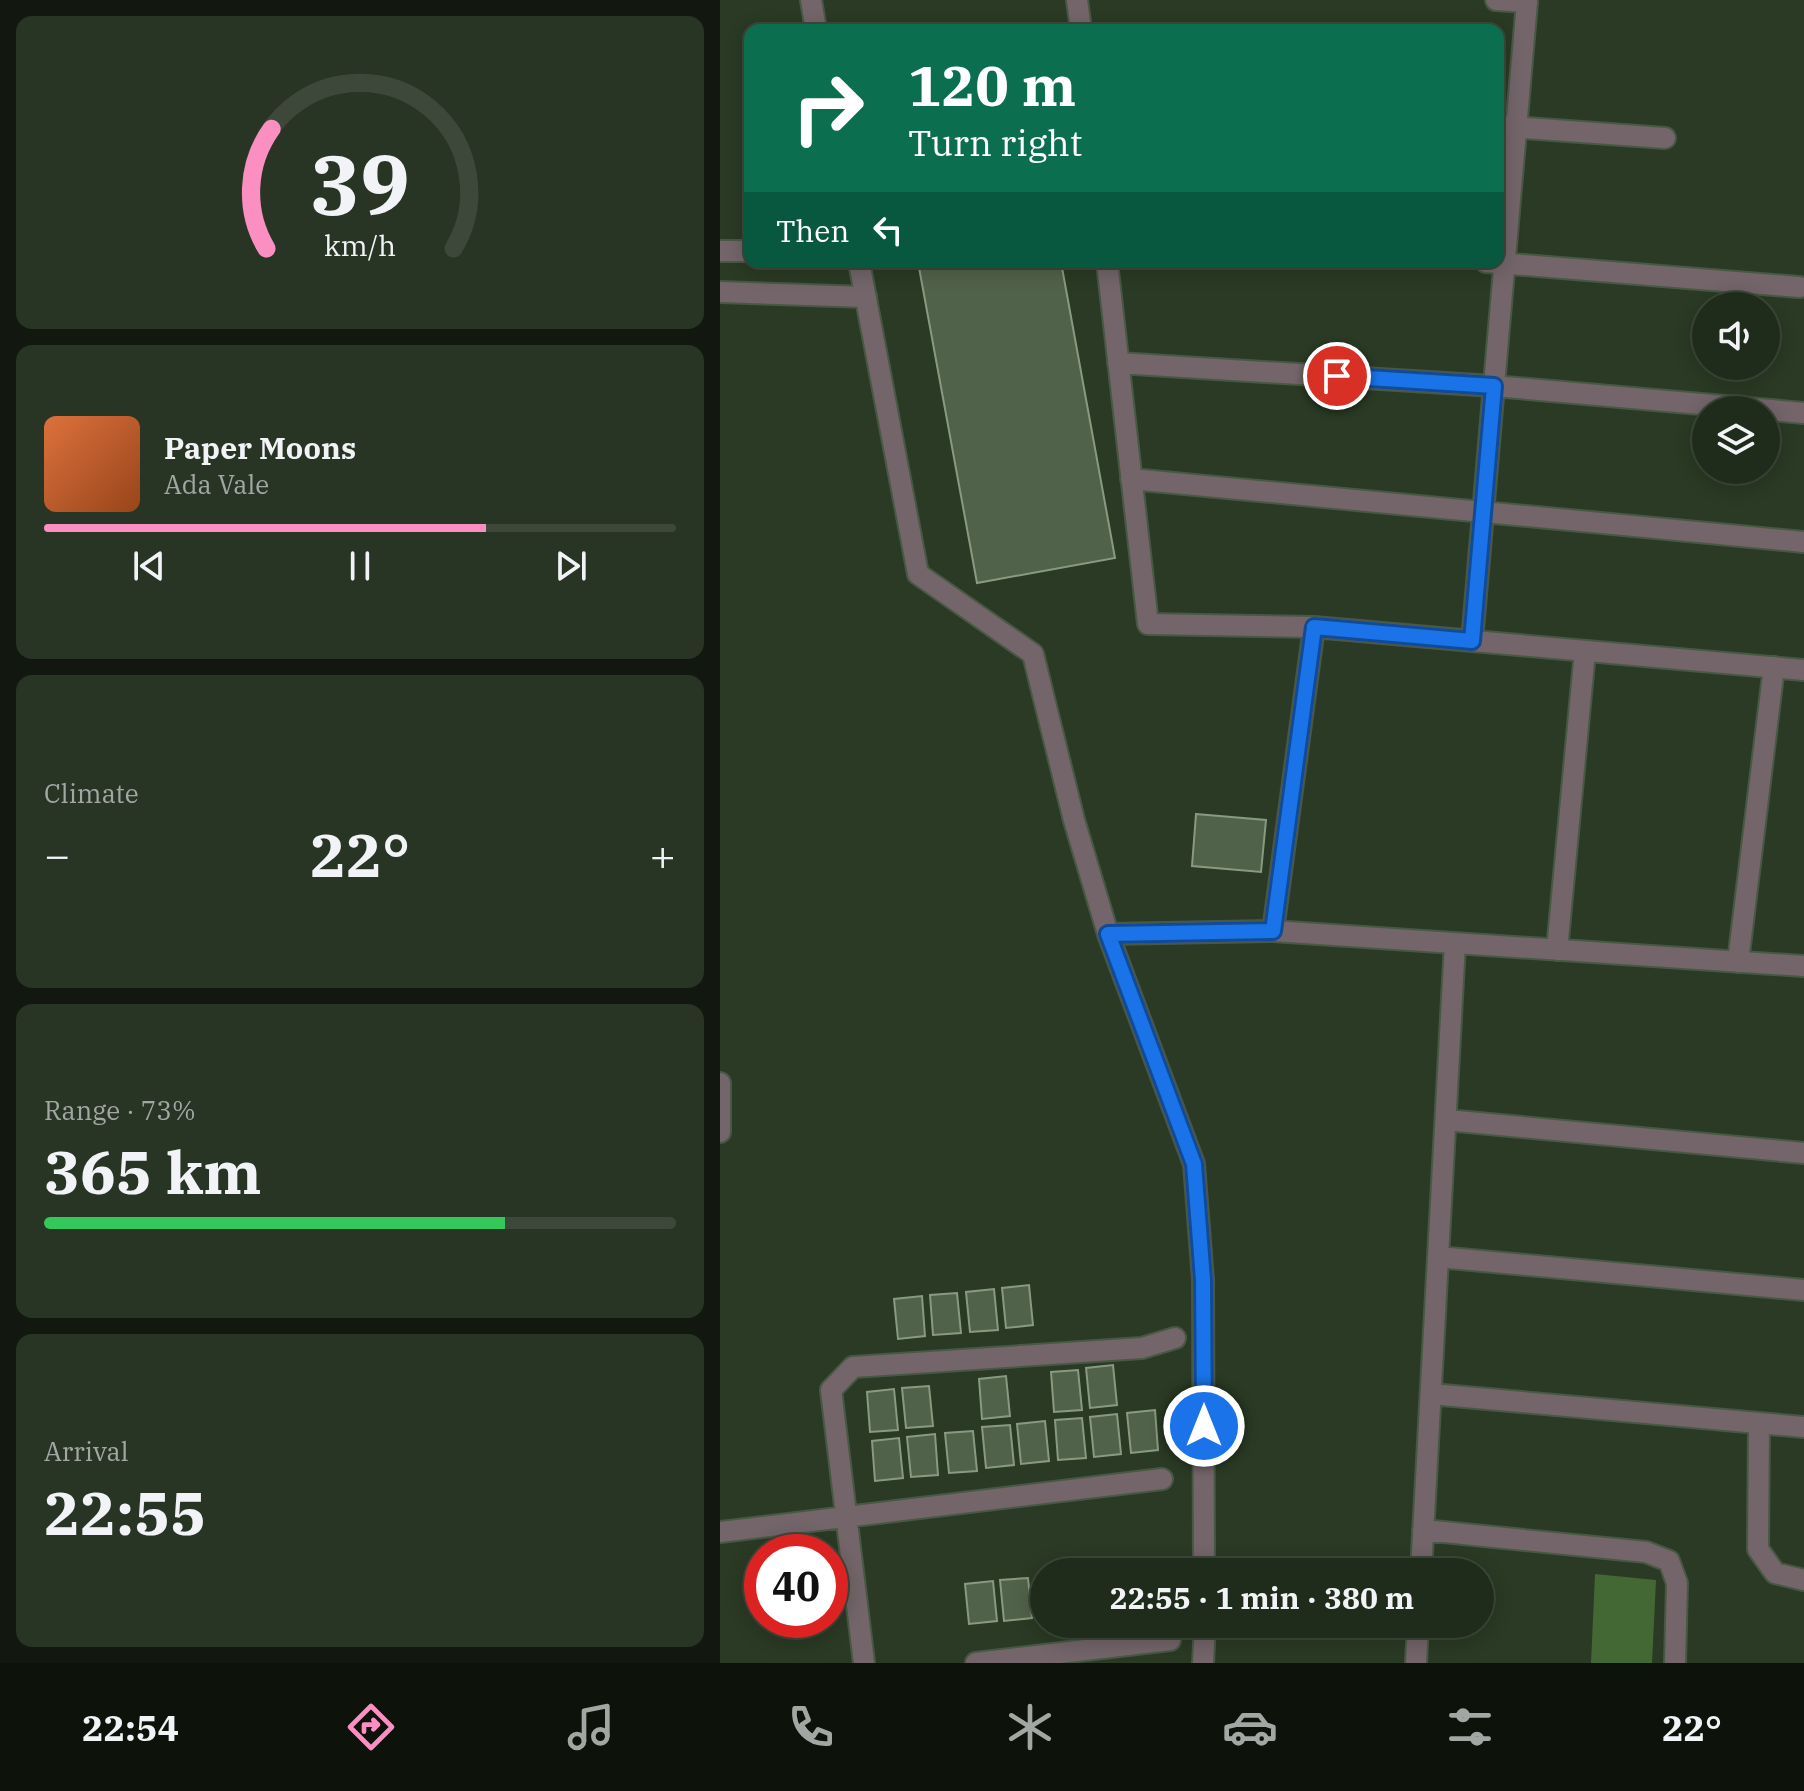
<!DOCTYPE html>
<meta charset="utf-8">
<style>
:root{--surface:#202c1b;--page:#283424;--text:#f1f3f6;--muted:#a2a7a3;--line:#3d483a;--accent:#fc8fc2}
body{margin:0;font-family:"IBM Plex Serif",serif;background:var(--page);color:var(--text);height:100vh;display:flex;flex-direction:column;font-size:30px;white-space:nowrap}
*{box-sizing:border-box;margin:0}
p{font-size:26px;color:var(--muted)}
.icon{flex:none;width:44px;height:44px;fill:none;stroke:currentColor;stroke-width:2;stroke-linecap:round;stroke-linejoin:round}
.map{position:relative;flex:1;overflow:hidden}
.panel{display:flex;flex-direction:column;gap:16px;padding:16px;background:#12180f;width:720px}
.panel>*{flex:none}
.top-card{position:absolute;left:24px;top:24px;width:760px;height:244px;border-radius:16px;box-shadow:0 4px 20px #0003,0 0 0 2px var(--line);background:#0b6e4f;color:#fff;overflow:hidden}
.controls{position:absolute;left:972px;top:292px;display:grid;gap:16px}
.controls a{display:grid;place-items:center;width:88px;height:88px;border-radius:50%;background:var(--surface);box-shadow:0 4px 20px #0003,0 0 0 2px var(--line);font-size:40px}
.speed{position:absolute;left:24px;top:1534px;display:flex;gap:16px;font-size:40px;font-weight:700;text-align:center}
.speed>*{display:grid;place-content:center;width:104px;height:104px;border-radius:50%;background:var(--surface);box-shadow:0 4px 20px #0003,0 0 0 2px var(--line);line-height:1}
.speed .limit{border:12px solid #d22;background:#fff;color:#111}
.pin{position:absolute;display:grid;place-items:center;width:68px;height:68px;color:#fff;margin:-34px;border:4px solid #fff;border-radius:50%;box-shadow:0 2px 8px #0007}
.me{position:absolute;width:88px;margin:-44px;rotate:0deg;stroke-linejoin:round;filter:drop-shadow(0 0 6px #0008)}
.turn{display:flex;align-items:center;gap:28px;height:168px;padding:0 32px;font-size:36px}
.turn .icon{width:104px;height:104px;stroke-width:2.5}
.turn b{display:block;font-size:56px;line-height:68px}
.then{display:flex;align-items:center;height:76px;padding:0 32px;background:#0003;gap:16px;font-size:30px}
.big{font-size:60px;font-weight:700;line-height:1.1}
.panel .tile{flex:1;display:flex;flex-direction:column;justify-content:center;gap:12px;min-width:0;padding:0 28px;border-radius:16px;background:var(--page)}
.panel .dial{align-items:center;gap:0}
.dial svg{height:208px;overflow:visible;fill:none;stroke:var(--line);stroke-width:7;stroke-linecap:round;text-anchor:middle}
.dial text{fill:var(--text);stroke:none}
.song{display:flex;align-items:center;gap:24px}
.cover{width:96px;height:96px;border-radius:12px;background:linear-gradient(135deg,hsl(20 70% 55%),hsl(20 70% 35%))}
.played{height:8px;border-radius:4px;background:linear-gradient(90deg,var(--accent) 70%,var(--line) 70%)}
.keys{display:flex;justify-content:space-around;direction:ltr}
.heat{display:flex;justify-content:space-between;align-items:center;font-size:44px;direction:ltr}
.charge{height:12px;border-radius:6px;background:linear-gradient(90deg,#34c759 73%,var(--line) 0)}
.trip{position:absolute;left:310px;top:1558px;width:464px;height:80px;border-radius:40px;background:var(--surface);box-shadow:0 4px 20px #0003,0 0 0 2px var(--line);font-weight:700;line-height:80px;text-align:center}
.dock{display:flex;height:128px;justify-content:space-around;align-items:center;background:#0d120b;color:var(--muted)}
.dock .icon{width:56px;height:56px}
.dock .active{color:var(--accent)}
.dock b{font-size:36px;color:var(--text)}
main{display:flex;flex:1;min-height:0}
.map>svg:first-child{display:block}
.green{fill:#446834}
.building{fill:#51624a;stroke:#889b81;stroke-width:2}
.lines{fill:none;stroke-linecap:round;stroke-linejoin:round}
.minor-casing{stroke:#495844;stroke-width:24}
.minor{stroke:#73656a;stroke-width:20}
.route-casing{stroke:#114b97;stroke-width:20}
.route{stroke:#1a73e8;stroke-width:14}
</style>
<main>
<section class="panel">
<div class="tile dial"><svg viewBox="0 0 100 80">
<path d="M14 69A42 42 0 1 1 86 69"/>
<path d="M14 69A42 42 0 0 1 16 23" stroke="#fc8fc2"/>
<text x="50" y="56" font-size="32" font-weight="700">39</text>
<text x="50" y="72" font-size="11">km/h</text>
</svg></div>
<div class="tile">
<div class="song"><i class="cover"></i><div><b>Paper Moons</b><p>Ada Vale</p></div></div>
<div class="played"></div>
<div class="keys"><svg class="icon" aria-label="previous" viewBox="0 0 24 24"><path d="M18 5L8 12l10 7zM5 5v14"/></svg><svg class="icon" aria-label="pause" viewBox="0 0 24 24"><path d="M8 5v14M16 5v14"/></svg><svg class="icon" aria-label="next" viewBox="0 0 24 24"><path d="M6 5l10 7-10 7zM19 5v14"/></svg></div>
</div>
<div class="tile"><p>Climate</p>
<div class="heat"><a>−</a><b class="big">22°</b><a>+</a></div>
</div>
<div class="tile"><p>Range · 73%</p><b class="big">365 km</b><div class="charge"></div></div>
<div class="tile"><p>Arrival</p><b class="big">22:55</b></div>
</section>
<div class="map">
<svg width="1084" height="1663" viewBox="0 0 1084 1663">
<rect width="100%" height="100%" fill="#2a3a24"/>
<!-- green -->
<path class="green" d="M875,1574L936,1580L932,1663H871Z"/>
<!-- building -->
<path class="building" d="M198,262H341L395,558L257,583Z
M476,814L546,820L541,872L472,866Z
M309,1285L313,1325L286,1328L282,1288Z
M274,1289L278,1330L250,1332L246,1292Z
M237,1293L241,1333L213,1335L210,1295Z
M202,1296L205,1336L178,1339L174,1299Z
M393,1365L397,1405L370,1408L366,1368Z
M358,1370L362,1410L334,1412L331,1372Z
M286,1376L290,1416L262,1419L259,1379Z
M209,1386L213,1426L186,1428L182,1388Z
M174,1389L178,1430L150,1432L147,1392Z
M435,1410L438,1450L411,1453L407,1413Z
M397,1414L401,1454L374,1457L370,1417Z
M362,1418L366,1458L338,1460L335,1420Z
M325,1421L329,1461L301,1464L297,1424Z
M290,1425L294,1465L266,1468L262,1427Z
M253,1431L257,1471L229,1473L225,1433Z
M215,1434L218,1475L191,1477L187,1437Z
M179,1438L183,1478L155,1481L152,1441Z
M418,1567V1572H390V1569Z
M324,1576V1617H321L317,1577Z
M308,1578L312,1618L284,1621L280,1580Z
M273,1581L277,1621L249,1624L245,1584Z"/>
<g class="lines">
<defs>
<path id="minor" d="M91,0L96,30
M357,0L361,30
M778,126L945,138
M0,251H30
M139,262L198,574L313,654L354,820L388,934L474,1164L483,1280L484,1572
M387,262L428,624L594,627
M766,262L1079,287
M0,292L146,297
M398,363L774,386L1084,413
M411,479L1084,542
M752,641L807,2L776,0
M553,931L1084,966
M388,934L553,931L594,627L1084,670
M837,950L865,651
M1018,962L1054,667
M0,1083V1132
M726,1120L1084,1153
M718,1257L1084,1290
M711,1394L1084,1427
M1039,1423L1038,1549L1055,1573L1084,1580
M703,1530L926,1552L949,1561L957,1583L955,1663
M0,1532L442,1479
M701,1572L735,943
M144,1663L111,1390L133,1367L422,1348L455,1338
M256,1663L450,1640
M483,1663L485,1624
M696,1663L698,1624"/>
</defs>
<!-- minor casing -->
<use href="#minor" class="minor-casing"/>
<!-- minor -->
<use href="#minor" class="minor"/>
</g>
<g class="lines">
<defs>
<path id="route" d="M484,1426L483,1280L474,1164L388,934L553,931L594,627L752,641L774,386L617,376"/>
</defs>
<!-- route casing -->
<use href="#route" class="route-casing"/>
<!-- route -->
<use href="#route" class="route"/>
</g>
</svg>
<div class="controls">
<a><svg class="icon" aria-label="sound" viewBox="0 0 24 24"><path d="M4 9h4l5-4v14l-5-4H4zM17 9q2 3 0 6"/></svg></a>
<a><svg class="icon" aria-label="layers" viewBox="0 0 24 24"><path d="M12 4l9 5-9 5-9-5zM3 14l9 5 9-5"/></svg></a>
</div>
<div class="speed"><div class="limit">40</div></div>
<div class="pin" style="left:617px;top:376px;background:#d93025"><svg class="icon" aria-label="arrive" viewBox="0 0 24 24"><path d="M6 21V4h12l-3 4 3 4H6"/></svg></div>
<svg class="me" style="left:484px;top:1426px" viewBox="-20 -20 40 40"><circle r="17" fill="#1a73e8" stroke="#fff" stroke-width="3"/><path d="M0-11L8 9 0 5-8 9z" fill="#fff"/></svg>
<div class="trip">22:55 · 1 min · 380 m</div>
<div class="top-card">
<div class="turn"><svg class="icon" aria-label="right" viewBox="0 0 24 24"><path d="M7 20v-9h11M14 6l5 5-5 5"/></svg><div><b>120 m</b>Turn right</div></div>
<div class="then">Then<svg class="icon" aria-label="left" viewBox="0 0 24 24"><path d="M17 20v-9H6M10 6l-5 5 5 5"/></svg></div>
</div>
</div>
</main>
<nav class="dock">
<b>22:54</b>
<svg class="icon active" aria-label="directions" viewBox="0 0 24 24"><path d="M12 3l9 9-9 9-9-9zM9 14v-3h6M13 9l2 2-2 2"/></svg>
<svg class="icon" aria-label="music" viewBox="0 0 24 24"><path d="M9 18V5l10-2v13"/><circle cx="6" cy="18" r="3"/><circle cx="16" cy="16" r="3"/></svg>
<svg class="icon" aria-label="phone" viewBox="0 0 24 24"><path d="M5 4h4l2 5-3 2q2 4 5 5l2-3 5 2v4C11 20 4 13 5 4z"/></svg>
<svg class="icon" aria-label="climate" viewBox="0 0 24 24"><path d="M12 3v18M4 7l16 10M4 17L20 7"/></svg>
<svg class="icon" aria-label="car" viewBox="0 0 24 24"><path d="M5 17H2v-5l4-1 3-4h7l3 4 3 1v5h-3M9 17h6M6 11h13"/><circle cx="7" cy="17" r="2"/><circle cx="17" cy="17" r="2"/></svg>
<svg class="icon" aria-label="filters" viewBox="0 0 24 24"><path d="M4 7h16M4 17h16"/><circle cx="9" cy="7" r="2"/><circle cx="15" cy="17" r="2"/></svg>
<b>22°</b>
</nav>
